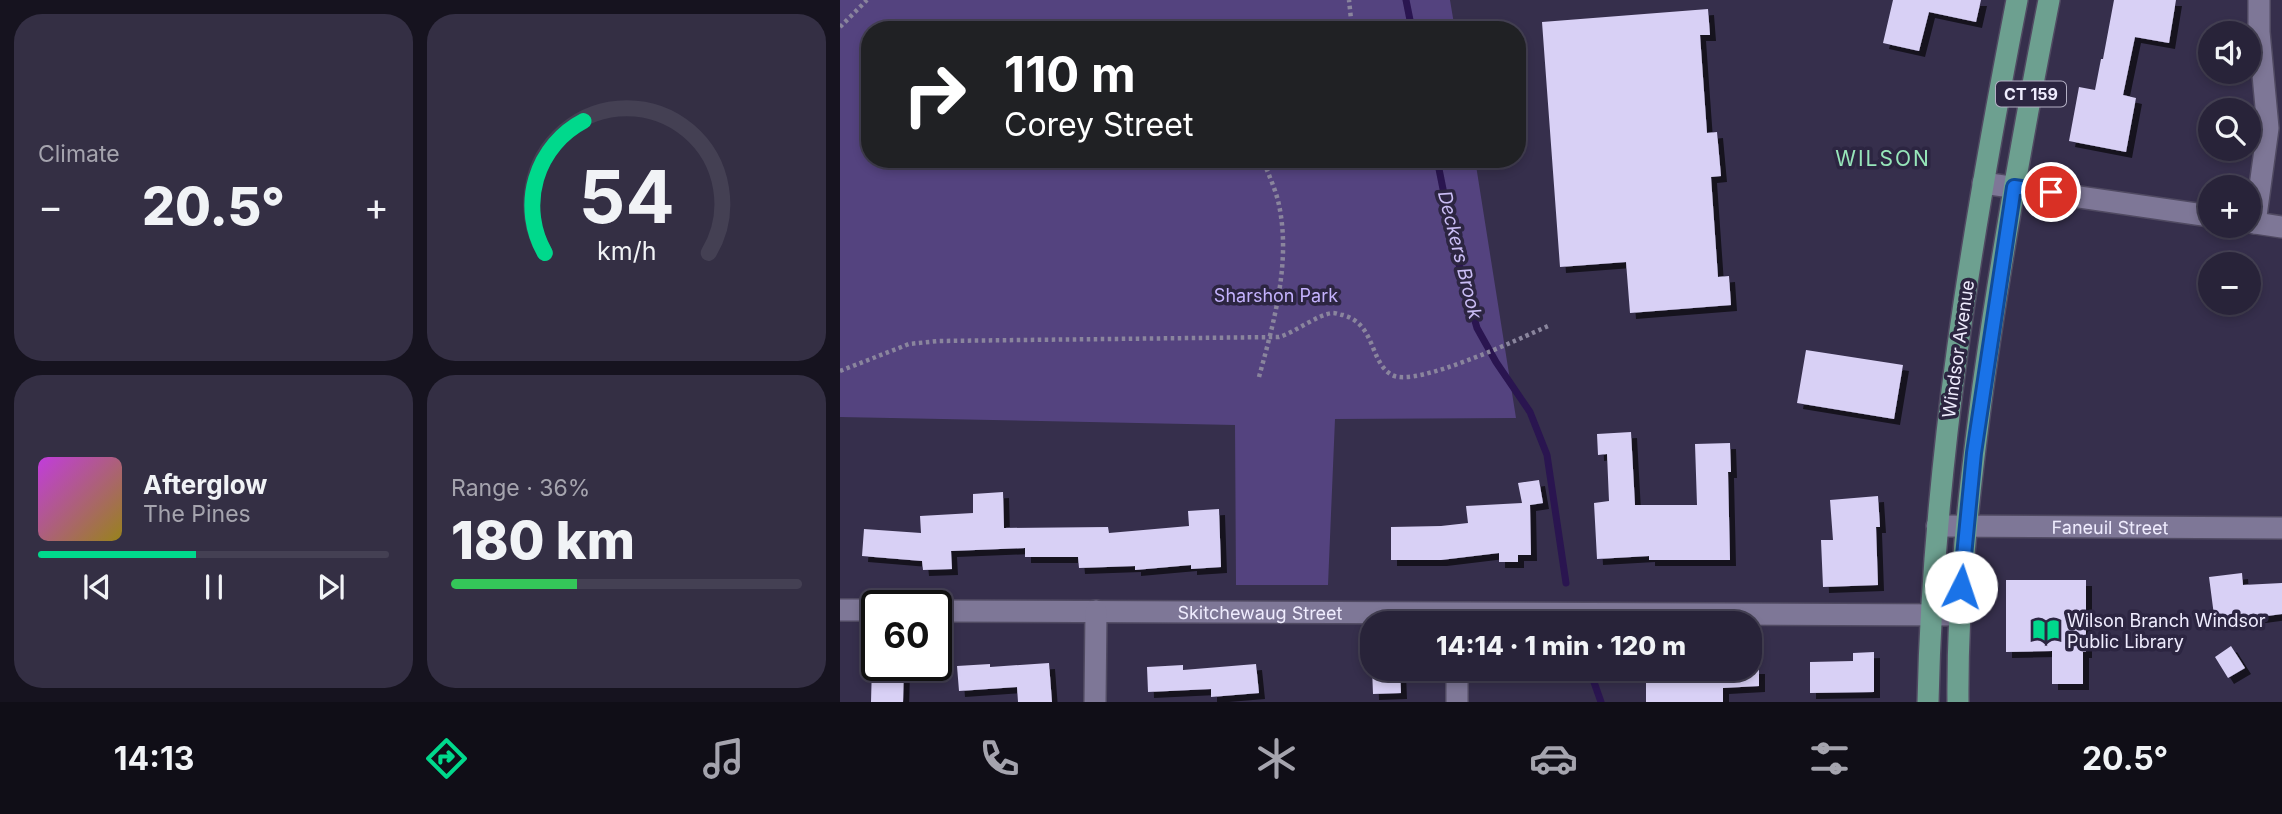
<!DOCTYPE html>
<meta charset="utf-8">
<style>
:root{--surface:#282339;--page:#342f44;--text:#f1f3f6;--muted:#a5a4ae;--line:#444053;--accent:#00d98c}
body{margin:0;font-family:Inter,sans-serif;background:var(--page);color:var(--text);height:100vh;display:flex;flex-direction:column;font-size:26px;white-space:nowrap}
*{box-sizing:border-box;margin:0}
p{font-size:23px;color:var(--muted)}
.icon{flex:none;width:38px;height:38px;fill:none;stroke:currentColor;stroke-width:2;stroke-linecap:round;stroke-linejoin:round}
.map{position:relative;flex:1;overflow:hidden}
.side{display:flex;flex-direction:column;gap:14px;padding:14px;background:#16131f;width:840px}
.side>*{flex:none}
.guide{position:absolute;left:21px;top:21px;width:665px;height:147px;border-radius:28px;box-shadow:0 4px 10px #0003,0 0 0 2px var(--line);background:#202124;color:#fff;overflow:hidden}
.fabs{position:absolute;left:1358px;top:21px;display:grid;gap:14px}
.fabs a{display:grid;place-items:center;width:63px;height:63px;border-radius:50%;background:var(--surface);box-shadow:0 4px 10px #0003,0 0 0 2px var(--line);font-size:35px}
.speed{position:absolute;left:21px;top:590px;display:flex;gap:14px;font-size:35px;font-weight:700;text-align:center}
.speed>*{display:grid;place-content:center;width:91px;height:91px;border-radius:50%;background:var(--surface);box-shadow:0 4px 10px #0003,0 0 0 2px var(--line);line-height:1}
.speed .limit{border:4px solid #111;border-radius:10px;background:#fff;color:#111}
.pin{position:absolute;display:grid;place-items:center;width:60px;height:60px;color:#fff;margin:-30px;border:4px solid #fff;border-radius:50%;box-shadow:0 2px 7px #0007}
.me{position:absolute;width:77px;margin:-38px;rotate:4deg;stroke-linejoin:round;filter:drop-shadow(0 0 5px #0008)}
.turn{display:flex;align-items:center;gap:24px;height:147px;padding:0 28px;font-size:32px}
.turn .icon{width:91px;height:91px;stroke-width:2.5}
.turn b{display:block;font-size:49px;line-height:60px}
.big{font-size:52px;font-weight:800;line-height:1.1}
.side .widget{flex:1;display:flex;flex-direction:column;justify-content:center;gap:10px;min-width:0;padding:0 24px;border-radius:28px;background:var(--page)}
.side .dial{align-items:center;gap:0}
.dial svg{height:182px;overflow:visible;fill:none;stroke:var(--line);stroke-width:7;stroke-linecap:round;text-anchor:middle}
.dial text{fill:var(--text);stroke:none}
.song{display:flex;align-items:center;gap:21px}
.cover{width:84px;height:84px;border-radius:10px;background:linear-gradient(135deg,hsl(290 70% 55%),hsl(50 70% 35%))}
.played{height:7px;border-radius:4px;background:linear-gradient(90deg,var(--accent) 45%,var(--line) 45%)}
.keys{display:flex;justify-content:space-around;direction:ltr}
.heat{display:flex;justify-content:space-between;align-items:center;font-size:38px;direction:ltr}
.charge{height:10px;border-radius:5px;background:linear-gradient(90deg,#34c759 36%,var(--line) 0)}
.side .tiles{flex:1;display:grid;gap:14px;grid-template-columns:repeat(2,1fr)}
.trip{position:absolute;left:520px;top:611px;width:402px;height:70px;border-radius:28px;background:var(--surface);box-shadow:0 4px 10px #0003,0 0 0 2px var(--line);font-weight:800;line-height:70px;text-align:center}
.tab-bar{display:flex;height:112px;justify-content:space-around;align-items:center;background:#100e17;color:var(--muted)}
.tab-bar .icon{width:49px;height:49px}
.tab-bar .active{color:var(--accent)}
.tab-bar b{font-size:32px;color:var(--text)}
main{display:flex;flex:1;min-height:0}
.map>svg:first-child{display:block}
.green{fill:#54437f}
.lines{fill:none;stroke-linecap:round;stroke-linejoin:round}
.stream{stroke:#2a1550;stroke-width:7}
.building{fill:#d8d0f5;filter:url(#shadow)}
.minor-casing{stroke:#504a62;stroke-width:24}
.major-casing{stroke:#504a62;stroke-width:24}
.path{stroke:#8a859d;stroke-width:4.5;stroke-dasharray:3.5 3.5;stroke-linecap:butt}
.minor{stroke:#7e7797;stroke-width:21}
.major{stroke:#6da090;stroke-width:21}
.route-casing{stroke:#114b97;stroke-width:18}
.route{stroke:#1a73e8;stroke-width:12}
.labels{text-anchor:middle;dominant-baseline:central;stroke-width:7;stroke-linejoin:round;paint-order:stroke}
.shield{fill:#2c2541;stroke:#b4b0c5;stroke-width:2}
.shield-label{font-size:16px;font-weight:bold;fill:#efecfe}
.park-label{font-size:18px;fill:#c4b2fd;stroke:#2c2541}
.street-label{font-size:18px;fill:#efecfe;stroke:#2c2541}
.poi-label{font-size:18px;fill:#efecfe;stroke:#2c2541;text-anchor:start}
.water-label{font-size:19px;font-style:italic;fill:#cabdf5;stroke:#2c2541}
.quarter-label{font-size:21px;letter-spacing:2px;fill:#97e6ba;stroke:#2c2541}
</style>
<main>
<section class="side">
<div class="tiles">
<div class="widget"><p>Climate</p>
<div class="heat"><a>−</a><b class="big">20.5°</b><a>+</a></div>
</div>
<div class="widget dial"><svg viewBox="0 0 100 80">
<path d="M14 69A42 42 0 1 1 86 69"/>
<path d="M14 69A42 42 0 0 1 31 11" stroke="#00d98c"/>
<text x="50" y="56" font-size="32" font-weight="700">54</text>
<text x="50" y="72" font-size="11">km/h</text>
</svg></div>
<div class="widget">
<div class="song"><i class="cover"></i><div><b>Afterglow</b><p>The Pines</p></div></div>
<div class="played"></div>
<div class="keys"><svg class="icon" aria-label="previous" viewBox="0 0 24 24"><path d="M18 5L8 12l10 7zM5 5v14"/></svg><svg class="icon" aria-label="pause" viewBox="0 0 24 24"><path d="M8 5v14M16 5v14"/></svg><svg class="icon" aria-label="next" viewBox="0 0 24 24"><path d="M6 5l10 7-10 7zM19 5v14"/></svg></div>
</div>
<div class="widget"><p>Range · 36%</p><b class="big">180 km</b><div class="charge"></div></div>
</div>
</section>
<div class="map">
<svg width="1442" height="702" viewBox="0 0 1442 702">
<defs>
<filter id="shadow"><feDropShadow dx="6" dy="6" stdDeviation="0" flood-color="#0009"/></filter>
</defs>
<rect width="100%" height="100%" fill="#362f4c"/>
<!-- green -->
<path class="green" d="M0,0H610L615,30H30V159H635L676,418L495,419L488,585H396L395,425L0,417Z"/>
<g class="lines">
<!-- stream -->
<path class="stream" d="M566,0L572,30
M597,159L616,254L637,328L656,362L690,412L707,455L726,583
M749,668L761,702"/>
</g>
<!-- building -->
<path class="building" d="M1053,0H1141L1136,22L1089,12L1079,51L1043,43Z
M1274,0H1336L1329,43L1295,37L1283,95L1296,98L1286,152L1229,141L1239,87L1255,90L1261,59H1263Z
M868,9L870,35H860L867,133L877,132L881,176L871,177L878,277L889,276L891,305L790,313L786,262L720,267L702,22Z
M966,350L1063,365L1054,419L957,403Z
M791,432L795,505H857L855,444L890,443L891,472H888L890,560H809V556L757,559L754,503L769,501L767,454L758,455L757,434Z
M699,480L703,503L690,505L691,555H678V562H659V553L601,560H551V527L601,526L628,523L626,506L682,503L678,483Z
M163,492L164,528L268,527L269,533L349,526L348,511L379,509L381,567L351,569V565L295,570V566L239,568L238,557H185V548L111,551L112,569L83,570L82,561L22,556L24,529L81,533L80,516L133,513V494Z
M1038,496L1040,527H1036L1038,585L983,587L981,540H993L990,500Z
M1402,573L1403,585L1442,583V614L1375,623L1369,577Z
M1166,580H1246V652H1243V684H1212V651L1166,652Z
M1391,646L1405,668L1388,678L1375,657Z
M1034,652V692L970,693V662L1013,661V653Z
M209,663L212,702H178L177,687L119,691L117,666L150,664V667Z
M416,664L419,693L371,697V689L308,692L307,667L343,665V670Z
M32,665H64L63,702H31Z
M532,668H560L561,693L533,694Z
M919,668V686L883,688V702H806V669Z"/>
<g class="lines">
<defs>
<g id="minor">
<path d="M1143,183L1370,216"/>
<path d="M1409,222L1442,227"/>
<path d="M1415,223L1428,128L1419,32V0"/>
<path id="s1" d="M1097,526L1442,528"/>
<path d="M0,610H37"/>
<path id="s2" d="M96,611L1120,615"/>
<path d="M255,702L256,611"/>
<path d="M617,702V668"/>
</g>
<path id="major" d="M1088,702C1093,465 1132,232 1177,0
M1118,702C1117,596 1129,491 1143,386C1161,257 1184,128 1209,0"/>
</defs>
<!-- minor casing -->
<use href="#minor" class="minor-casing"/>
<!-- major casing -->
<use href="#major" class="major-casing"/>
<!-- path -->
<path class="path" d="M0,27L27,0
M509,30L511,19L509,0
M0,371L69,344L98,341L439,337C456,332 478,314 493,313C497,313 500,315 503,315C536,324 529,362 552,375C576,388 681,338 708,326
M419,377C434,322 451,262 439,205C436,190 428,174 423,159"/>
<!-- minor -->
<use href="#minor" class="minor"/>
<!-- major -->
<use href="#major" class="major"/>
</g>
<g class="lines">
<defs>
<path id="route" d="M1121,587L1134,453L1174,187L1211,192"/>
</defs>
<!-- route casing -->
<use href="#route" class="route-casing"/>
<!-- route -->
<use href="#route" class="route"/>
</g>
<!-- icons -->
<defs>
<symbol id="library-bare" viewBox="-9 -9 18 18"><path d="M-6-4Q-3-5.5-.7-3.5V5Q-3 3-6 4ZM6-4Q3-5.5 .7-3.5V5Q3 3 6 4Z" fill="#00d98c" stroke="#2c2541" stroke-width="2.5" paint-order="stroke"/></symbol>
</defs>
<g fill-rule="evenodd">
<use href="#library-bare" x="1187" y="611" width="38" height="38"/>
</g>
<g class="labels">
<!-- shield labels -->
<rect class="shield" x="1156" y="81.5" width="70" height="25" rx="5"/>
<g class="shield-label">
<text x="1191" y="94">CT 159</text>
</g>
<!-- park labels -->
<g class="park-label">
<text x="436" y="295">Sharshon Park</text>
</g>
<!-- street labels -->
<g class="street-label">
<text transform="translate(1118 349) rotate(-82)">Windsor Avenue</text>
<text stroke="none"><textPath href="#s1" startOffset="173">Faneuil Street</textPath></text>
<text stroke="none"><textPath href="#s2" startOffset="324">Skitchewaug Street</textPath></text>
</g>
<!-- poi labels -->
<g class="poi-label">
<text x="1227" y="620">Wilson Branch Windsor<tspan x="1227" dy="21">Public Library</tspan></text>
</g>
<!-- water labels -->
<g class="water-label">
<text transform="translate(620 255) rotate(76)">Deckers Brook</text>
</g>
<!-- quarter labels -->
<g class="quarter-label">
<text x="1043" y="158">WILSON</text>
</g>
</g>
</svg>
<div class="fabs">
<a><svg class="icon" aria-label="sound" viewBox="0 0 24 24"><path d="M4 9h4l5-4v14l-5-4H4zM17 9q2 3 0 6"/></svg></a>
<a><svg class="icon" aria-label="search" viewBox="0 0 24 24"><circle cx="10" cy="10" r="6"/><path d="M15 15l6 6"/></svg></a>
<a>+</a>
<a>−</a>
</div>
<div class="speed"><div class="limit">60</div></div>
<div class="pin" style="left:1211px;top:192px;background:#d93025"><svg class="icon" aria-label="arrive" viewBox="0 0 24 24"><path d="M6 21V4h12l-3 4 3 4H6"/></svg></div>
<svg class="me" style="left:1121px;top:587px" viewBox="-20 -20 40 40"><circle r="19" fill="#fff"/><path d="M0-13L10 11 0 6-10 11z" fill="#1a73e8"/></svg>
<div class="trip">14:14 · 1 min · 120 m</div>
<div class="guide">
<div class="turn"><svg class="icon" aria-label="right" viewBox="0 0 24 24"><path d="M7 20v-9h11M14 6l5 5-5 5"/></svg><div><b>110 m</b>Corey Street</div></div>
</div>
</div>
</main>
<nav class="tab-bar">
<b>14:13</b>
<svg class="icon active" aria-label="directions" viewBox="0 0 24 24"><path d="M12 3l9 9-9 9-9-9zM9 14v-3h6M13 9l2 2-2 2"/></svg>
<svg class="icon" aria-label="music" viewBox="0 0 24 24"><path d="M9 18V5l10-2v13"/><circle cx="6" cy="18" r="3"/><circle cx="16" cy="16" r="3"/></svg>
<svg class="icon" aria-label="phone" viewBox="0 0 24 24"><path d="M5 4h4l2 5-3 2q2 4 5 5l2-3 5 2v4C11 20 4 13 5 4z"/></svg>
<svg class="icon" aria-label="climate" viewBox="0 0 24 24"><path d="M12 3v18M4 7l16 10M4 17L20 7"/></svg>
<svg class="icon" aria-label="car" viewBox="0 0 24 24"><path d="M5 17H2v-5l4-1 3-4h7l3 4 3 1v5h-3M9 17h6M6 11h13"/><circle cx="7" cy="17" r="2"/><circle cx="17" cy="17" r="2"/></svg>
<svg class="icon" aria-label="filters" viewBox="0 0 24 24"><path d="M4 7h16M4 17h16"/><circle cx="9" cy="7" r="2"/><circle cx="15" cy="17" r="2"/></svg>
<b>20.5°</b>
</nav>
